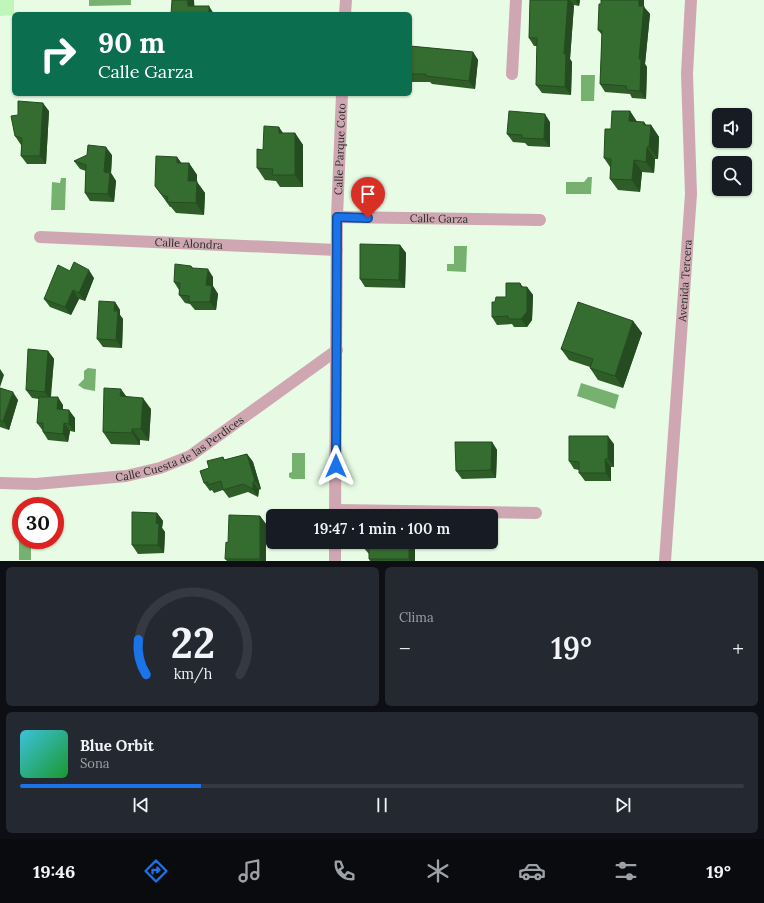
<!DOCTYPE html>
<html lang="es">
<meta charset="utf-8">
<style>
:root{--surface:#171b24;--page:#242831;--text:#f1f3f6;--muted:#9ea1a6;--line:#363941;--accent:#1a73e8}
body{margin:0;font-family:Lora,serif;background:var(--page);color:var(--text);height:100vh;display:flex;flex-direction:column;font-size:15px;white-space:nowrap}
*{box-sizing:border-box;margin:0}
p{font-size:13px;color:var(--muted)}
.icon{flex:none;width:22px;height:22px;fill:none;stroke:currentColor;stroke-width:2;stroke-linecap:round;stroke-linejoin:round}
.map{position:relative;height:561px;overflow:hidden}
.panel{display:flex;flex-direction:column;gap:6px;padding:6px;background:#0d0f14;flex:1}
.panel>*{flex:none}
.hud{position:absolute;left:12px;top:12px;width:400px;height:84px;border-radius:6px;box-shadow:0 1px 3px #0004;background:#0b6e4f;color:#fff;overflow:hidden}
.fabs{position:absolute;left:712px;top:108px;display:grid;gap:8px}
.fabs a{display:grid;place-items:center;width:40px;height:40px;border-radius:6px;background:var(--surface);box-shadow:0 1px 3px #0004;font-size:20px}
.speed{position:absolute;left:12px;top:497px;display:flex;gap:8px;font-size:20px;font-weight:700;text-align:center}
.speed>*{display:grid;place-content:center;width:52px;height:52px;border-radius:50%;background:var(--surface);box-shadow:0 1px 3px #0004;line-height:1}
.speed .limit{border:6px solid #d22;background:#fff;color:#111}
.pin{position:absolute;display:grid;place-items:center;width:34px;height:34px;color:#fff;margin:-41px -17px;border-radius:50% 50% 50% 0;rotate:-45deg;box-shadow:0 0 4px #0007}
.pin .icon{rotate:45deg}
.me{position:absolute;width:44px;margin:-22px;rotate:0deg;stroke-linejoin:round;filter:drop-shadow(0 0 3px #0008)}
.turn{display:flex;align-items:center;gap:14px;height:84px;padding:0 20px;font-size:18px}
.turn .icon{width:52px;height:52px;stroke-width:2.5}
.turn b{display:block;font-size:28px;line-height:34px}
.big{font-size:30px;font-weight:600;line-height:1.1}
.panel .tile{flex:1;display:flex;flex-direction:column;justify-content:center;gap:6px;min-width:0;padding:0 14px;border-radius:6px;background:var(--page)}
.panel .dial{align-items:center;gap:0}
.dial svg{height:104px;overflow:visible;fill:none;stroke:var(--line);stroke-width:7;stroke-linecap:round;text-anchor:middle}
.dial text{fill:var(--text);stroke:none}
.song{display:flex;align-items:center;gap:12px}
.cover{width:48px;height:48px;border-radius:6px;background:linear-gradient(135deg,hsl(190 70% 55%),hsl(130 70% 35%))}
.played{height:4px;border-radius:2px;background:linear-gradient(90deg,var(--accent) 25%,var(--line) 25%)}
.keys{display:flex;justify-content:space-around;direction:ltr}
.heat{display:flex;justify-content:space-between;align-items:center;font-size:22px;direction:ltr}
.panel .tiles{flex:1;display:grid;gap:6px;grid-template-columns:1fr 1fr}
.tile:last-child{grid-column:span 2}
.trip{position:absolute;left:266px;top:509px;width:232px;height:40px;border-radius:6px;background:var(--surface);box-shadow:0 1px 3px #0004;font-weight:600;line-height:40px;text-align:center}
.tabs{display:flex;height:64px;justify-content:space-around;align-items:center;background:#090b0e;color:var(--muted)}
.tabs .icon{width:28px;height:28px}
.tabs .on{color:var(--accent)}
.tabs b{font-size:18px;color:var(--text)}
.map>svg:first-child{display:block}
.green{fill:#c0f6ba}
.water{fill:#77b170}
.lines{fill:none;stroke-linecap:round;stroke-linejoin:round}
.minor{stroke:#cfa7b2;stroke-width:12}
.wall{fill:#2e5d28}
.shaded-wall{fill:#254c21}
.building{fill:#356c2f;stroke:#254c21}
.route-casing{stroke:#114b97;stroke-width:10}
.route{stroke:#1a73e8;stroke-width:7}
.labels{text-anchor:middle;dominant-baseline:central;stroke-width:4;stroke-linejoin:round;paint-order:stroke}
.street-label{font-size:11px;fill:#272e26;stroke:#fff}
</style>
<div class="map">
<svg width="764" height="561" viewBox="0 0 764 561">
<rect width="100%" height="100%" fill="#e7fbe5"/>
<!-- green -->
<path class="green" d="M0,0H14V15L0,16Z"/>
<!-- water -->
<path class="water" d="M89,0H131V5L89,6Z
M581,75H595L594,101H581Z
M588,177H592L591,194H566V182H584Z
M61,178H66L65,210H51L52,182L60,183Z
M454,246H467L466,272L447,271V264H454Z
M88,368L96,369L95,391L84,389L78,385L84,379V371Z
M581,383L619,395L615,409L577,396Z
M292,453H305V479H292L289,477V473L292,472Z
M19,533H21V540H31V560H19Z"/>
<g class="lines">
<!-- minor -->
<g class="minor">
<path d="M345,14L346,0"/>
<path d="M512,74L516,0"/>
<path id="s1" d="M337,217L540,220"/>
<path id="s2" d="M40,237L337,250"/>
<path id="s3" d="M0,483L36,484L126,476L160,468L190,456L337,350"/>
<path d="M335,510L536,513"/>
<path id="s4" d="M335,516L337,217L342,94"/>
<path d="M335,561V542"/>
<path id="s5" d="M665,561L691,194L687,74L691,0"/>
</g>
</g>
<!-- wall -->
<path class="wall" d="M530,0H580L579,6L574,5L570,59L572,62L571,95L542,93L536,85L537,46H534L529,38Z
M644,0V7L650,14L645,64L647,67L646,99L632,98L630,94L605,92L600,84L602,35L598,30L601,4Z
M410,46L473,52L478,60L475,89L432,84L430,82H410Z
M49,111L46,164H27L21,156L22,145H21L15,136L18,115Z
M630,111L636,121L646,125H651L659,137L658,159H655L654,173L642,172L640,192L618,190L610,179V167L604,158L611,129Z
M550,122V147L528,146L525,143L513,142L507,134Z
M283,133H295L303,145V187H280L276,181L265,180L257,168L263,150Z
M112,155L111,173L116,181L114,202L90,201L85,193L86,171L80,169L74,161Z
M177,157L181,163H189L197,175V182L205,193L204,215L176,213L171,207H170L155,186Z
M400,245L406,253L405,288L365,287L360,279Z
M191,266L193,268L213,277V286L218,294L216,310H195L190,304L185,303L179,295V290L174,282Z
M70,271L94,278L85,301L79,299L71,315L50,307L44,299Z
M520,283L523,287H527L533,295L532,320L527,327H514L512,324L497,325L492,317L495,302L506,297Z
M115,302L120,310V315L123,319L122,348L103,347L97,339Z
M633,321L642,333L623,388L598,380L590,368V367L569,360L561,349Z
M48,351L54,359L51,397L63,405V409L75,418V432L70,431L68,442L48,440L43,432V431L37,423L39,399L32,398L26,390Z
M0,388L18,400L9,430L0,427Z
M126,397L151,409L149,441L140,440V445L111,444L103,432Z
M492,442L497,450L496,478L462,479L456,471Z
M614,444V467H611V481H585L579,473V470L574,469L569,461Z
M247,454L253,462L261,489L259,490L258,497L248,492L229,498L223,490L214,493L212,490L210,491L204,483L209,468L223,457L225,460Z
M157,513L163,521L162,528L165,532L164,553L138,554L132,545Z
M260,516L266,524V561H227L225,559L228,543Z
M363,542H413L415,544V561H370L369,559V554L362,546Z"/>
<!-- shaded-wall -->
<path class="shaded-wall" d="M187,0H194L195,14L188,6Z
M568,0H570L574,5L570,59L572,62L571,95L565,87L564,54Z
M575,0H580L579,6Z
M639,0H644V7L650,14L645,64L647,67L646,99L640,91L639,59Z
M209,6L214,14H209Z
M473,52L478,60L475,89L469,81Z
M43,103L49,111L46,164L40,156Z
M630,111L638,123L629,121Z
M545,114L550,122V147L544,139Z
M644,122L651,131V125L659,137L658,159L649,147L644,125Z
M279,127L287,139L279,133Z
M295,133L303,145V187L295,175Z
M106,147L112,155L111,173L116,181L114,202L108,194L104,172Z
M647,147L655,159L654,173L646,162Z
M177,157L186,169L177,163Z
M634,160L642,172L640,192L632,180Z
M189,163L197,175V182L205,193L204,215L196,203L188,181Z
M400,245L406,253L405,288L399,280Z
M208,269L213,277V286L218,294L216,310L210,302L206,285Z
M89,270L94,278L85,301L79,293Z
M527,287L533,295L532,320L527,327L521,319Z
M73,290L79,299L71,315L65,307Z
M115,302L120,310V315L123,319L122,348L116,340Z
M633,321L642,333L623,388L615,376Z
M48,351L54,359L50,400L45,392Z
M0,369L4,375L0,387Z
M121,389L129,400L120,396Z
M13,392L18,400L9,430L3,421Z
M58,397L63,405L62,417L57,409Z
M143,398L151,409L149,441L141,429Z
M69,410L75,418V432L69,424Z
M64,423L70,431L68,442L63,434Z
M132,429L140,440V445L132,433Z
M608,436L614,444V467L608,459Z
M492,442L497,450L496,478L491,470Z
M247,454L253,462L261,489L255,481Z
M605,459L611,467V481L606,473Z
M253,482L259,490L258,497L253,489Z
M157,513L163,521L162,528L165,532L164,553L158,545L156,523Z
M260,516L266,524V561H261L260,559Z
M409,542H413L415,544V561H410L409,559Z"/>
<!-- building -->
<path class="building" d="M172,0H187L188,6H209V14H171Z
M530,0H568L564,54H566L565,87L536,85L537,38H529Z
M601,0H639V6H644L639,59H641L640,91L627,90L626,86L600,84L602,31L598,30L599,4H601Z
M410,46L473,52L469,81L426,76V74H410Z
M18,101L43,103L40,156H21L22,138L15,136L11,116L18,115Z
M509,111L545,114L544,139L522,138V135L507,134Z
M612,111H630L629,121L644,122V125H651L649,147H647L646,162L634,160L632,180L610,179L611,159L604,158L605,129H611Z
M264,126L279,127V133H295V175H272L273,169L257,168V149L263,150Z
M88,145L106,147L104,172L110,173L108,194L85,193L86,165L74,161L87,155Z
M156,156L177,157V163H189L188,181H197L196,203L167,202L168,197L162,195L155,186Z
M360,244L400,245L399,280L360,279Z
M74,262L89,270L79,293L73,290L65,307L44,299L58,265L70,271Z
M175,264L191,266L192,268L208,269L206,285L212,286L210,302H189V296L179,295L180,283L174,282Z
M506,283H520L521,287H527V312L521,319H508V316L492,317V302H495L496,297H506Z
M99,301L115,302L114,311H118L116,340L97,339Z
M578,302L633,321L615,376L590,368L593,359L561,349Z
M28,349L48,351L45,392L26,390Z
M0,388L13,392L3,421H0Z
M104,388L121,389L120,396L143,398L141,429H132V433L103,432Z
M39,397H58L57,409L69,410V424L64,423L63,434L43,432V423H37Z
M569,436H608V459H605L606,473H579V462L569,461Z
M455,442H492L491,470L456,471Z
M247,454L255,481L253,482V489L243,484L223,490L221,481L208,485V482L204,483L200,471L209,468L207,461L223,457L224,460Z
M132,512L157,513L156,523L159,524L158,545H132Z
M229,515L260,516V559H225L226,542L228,543Z
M363,542H409V559H369V545L362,546Z"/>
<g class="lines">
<defs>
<path id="route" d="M336,466L337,217L368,218"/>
</defs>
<!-- route casing -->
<use href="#route" class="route-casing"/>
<!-- route -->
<use href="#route" class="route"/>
</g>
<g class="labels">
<!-- street labels -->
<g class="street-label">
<text stroke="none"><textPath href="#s4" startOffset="367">Calle Parque Coto</textPath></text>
<text stroke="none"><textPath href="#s1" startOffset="102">Calle Garza</textPath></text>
<text stroke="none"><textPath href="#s2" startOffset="149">Calle Alondra</textPath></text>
<text stroke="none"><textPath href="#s5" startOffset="281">Avenida Tercera</textPath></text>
<text stroke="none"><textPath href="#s3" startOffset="187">Calle Cuesta de las Perdices</textPath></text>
</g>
</g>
</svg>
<div class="fabs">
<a><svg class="icon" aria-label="sound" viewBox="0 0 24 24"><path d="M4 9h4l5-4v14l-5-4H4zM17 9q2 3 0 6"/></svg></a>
<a><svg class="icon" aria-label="search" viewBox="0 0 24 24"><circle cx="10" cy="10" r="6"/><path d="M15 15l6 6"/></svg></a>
</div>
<div class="speed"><div class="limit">30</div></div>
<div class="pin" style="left:368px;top:218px;background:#d93025"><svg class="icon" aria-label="arrive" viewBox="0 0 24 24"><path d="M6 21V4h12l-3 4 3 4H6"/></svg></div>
<svg class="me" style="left:336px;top:466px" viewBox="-20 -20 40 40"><path d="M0-17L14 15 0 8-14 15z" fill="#1a73e8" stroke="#fff" stroke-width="4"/></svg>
<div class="trip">19:47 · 1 min · 100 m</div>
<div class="hud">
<div class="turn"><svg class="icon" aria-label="right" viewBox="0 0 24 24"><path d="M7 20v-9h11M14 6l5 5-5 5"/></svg><div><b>90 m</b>Calle Garza</div></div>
</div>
</div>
<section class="panel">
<div class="tiles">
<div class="tile dial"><svg viewBox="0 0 100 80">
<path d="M14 69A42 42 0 1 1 86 69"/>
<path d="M14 69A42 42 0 0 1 8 42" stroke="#1a73e8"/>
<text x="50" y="56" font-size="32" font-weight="700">22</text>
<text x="50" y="72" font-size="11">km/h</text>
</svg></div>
<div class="tile"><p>Clima</p>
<div class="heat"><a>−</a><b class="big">19°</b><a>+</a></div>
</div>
<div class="tile">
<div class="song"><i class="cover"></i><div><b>Blue Orbit</b><p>Sona</p></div></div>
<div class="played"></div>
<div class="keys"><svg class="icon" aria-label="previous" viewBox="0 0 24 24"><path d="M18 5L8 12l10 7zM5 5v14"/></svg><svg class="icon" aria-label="pause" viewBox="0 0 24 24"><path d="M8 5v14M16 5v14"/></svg><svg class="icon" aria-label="next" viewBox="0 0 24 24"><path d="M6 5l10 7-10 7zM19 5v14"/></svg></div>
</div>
</div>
</section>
<nav class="tabs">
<b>19:46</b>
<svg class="icon on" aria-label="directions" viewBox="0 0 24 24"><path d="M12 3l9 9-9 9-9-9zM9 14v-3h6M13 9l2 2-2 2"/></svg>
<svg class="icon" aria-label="music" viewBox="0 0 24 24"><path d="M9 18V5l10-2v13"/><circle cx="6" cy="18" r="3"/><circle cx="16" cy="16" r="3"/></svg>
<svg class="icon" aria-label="phone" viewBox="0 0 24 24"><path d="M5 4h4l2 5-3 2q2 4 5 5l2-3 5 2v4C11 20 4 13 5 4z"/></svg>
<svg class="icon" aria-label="climate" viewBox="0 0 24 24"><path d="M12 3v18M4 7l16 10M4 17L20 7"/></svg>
<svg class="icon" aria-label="car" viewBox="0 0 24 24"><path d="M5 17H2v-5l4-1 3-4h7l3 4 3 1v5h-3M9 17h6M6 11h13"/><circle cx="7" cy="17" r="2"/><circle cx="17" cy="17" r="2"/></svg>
<svg class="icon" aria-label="filters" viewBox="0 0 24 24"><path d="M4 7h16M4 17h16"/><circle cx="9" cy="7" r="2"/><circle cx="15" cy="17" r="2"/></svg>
<b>19°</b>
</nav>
